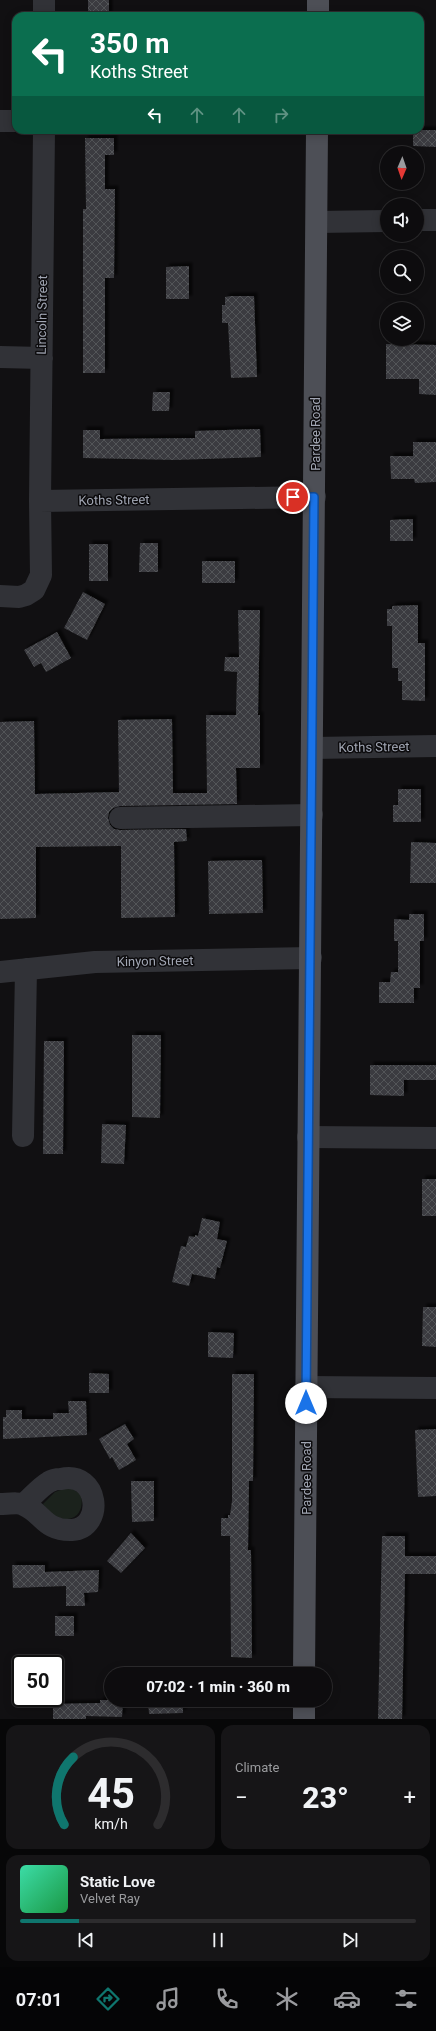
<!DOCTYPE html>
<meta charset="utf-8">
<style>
:root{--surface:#0d0c0e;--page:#161517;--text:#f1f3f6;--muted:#9a9b9e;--line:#2d2c2e;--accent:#0f766e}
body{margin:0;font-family:Roboto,sans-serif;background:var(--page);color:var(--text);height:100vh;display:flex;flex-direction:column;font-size:15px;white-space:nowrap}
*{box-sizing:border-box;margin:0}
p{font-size:13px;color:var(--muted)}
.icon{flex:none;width:22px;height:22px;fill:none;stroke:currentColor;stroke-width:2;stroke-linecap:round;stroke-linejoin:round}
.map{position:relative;height:1719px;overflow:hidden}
.panel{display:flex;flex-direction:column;gap:6px;padding:6px;background:#070708;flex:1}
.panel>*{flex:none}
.guide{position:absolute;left:12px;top:12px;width:412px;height:122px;border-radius:12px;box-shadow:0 2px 10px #0003,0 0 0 1px var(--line);background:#0b6e4f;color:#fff;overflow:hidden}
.needle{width:26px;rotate:182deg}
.tools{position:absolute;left:380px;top:146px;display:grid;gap:8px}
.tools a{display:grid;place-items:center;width:44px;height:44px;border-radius:50%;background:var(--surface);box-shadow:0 2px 10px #0003,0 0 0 1px var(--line);font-size:20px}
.speed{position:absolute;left:12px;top:1655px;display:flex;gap:8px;font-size:20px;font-weight:700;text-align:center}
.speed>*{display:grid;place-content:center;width:52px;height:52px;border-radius:50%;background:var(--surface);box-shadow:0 2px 10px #0003,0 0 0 1px var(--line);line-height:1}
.speed .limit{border:2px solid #111;border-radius:6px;background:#fff;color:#111}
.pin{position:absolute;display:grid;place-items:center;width:34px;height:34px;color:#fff;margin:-17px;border:2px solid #fff;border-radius:50%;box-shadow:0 1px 4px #0007}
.me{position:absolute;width:44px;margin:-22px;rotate:0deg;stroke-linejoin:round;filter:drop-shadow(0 0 3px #0008)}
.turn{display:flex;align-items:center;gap:14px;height:84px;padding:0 12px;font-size:18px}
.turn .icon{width:52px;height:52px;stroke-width:2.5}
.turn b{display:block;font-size:28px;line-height:34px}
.lanes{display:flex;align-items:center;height:38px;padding:0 12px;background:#0003;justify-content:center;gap:20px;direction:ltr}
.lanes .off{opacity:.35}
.big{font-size:30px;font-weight:800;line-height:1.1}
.panel .widget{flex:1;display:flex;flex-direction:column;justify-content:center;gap:6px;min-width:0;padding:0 14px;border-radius:12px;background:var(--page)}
.panel .dial{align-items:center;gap:0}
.dial svg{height:104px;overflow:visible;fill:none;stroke:var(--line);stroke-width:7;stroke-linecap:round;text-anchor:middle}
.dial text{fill:var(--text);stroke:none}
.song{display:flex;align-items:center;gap:12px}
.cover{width:48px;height:48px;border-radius:6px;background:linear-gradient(135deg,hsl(160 70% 55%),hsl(140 70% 35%))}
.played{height:4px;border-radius:2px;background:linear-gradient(90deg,var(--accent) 15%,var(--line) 15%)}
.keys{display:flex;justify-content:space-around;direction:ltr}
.heat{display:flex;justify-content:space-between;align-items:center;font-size:22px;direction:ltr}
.panel .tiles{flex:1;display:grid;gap:6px;grid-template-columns:1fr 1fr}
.widget:last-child{grid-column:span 2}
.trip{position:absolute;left:104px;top:1667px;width:228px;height:40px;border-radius:20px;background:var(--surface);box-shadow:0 2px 10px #0003,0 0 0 1px var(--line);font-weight:800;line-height:40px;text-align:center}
.tab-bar{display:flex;height:64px;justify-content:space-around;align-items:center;background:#050506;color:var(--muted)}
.tab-bar .icon{width:28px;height:28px}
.tab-bar .active{color:var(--accent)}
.tab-bar b{font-size:18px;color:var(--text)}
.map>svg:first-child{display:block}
.green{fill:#1b221c}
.building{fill:url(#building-cross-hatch);filter:url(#shadow)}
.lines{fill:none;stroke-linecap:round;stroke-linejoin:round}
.minor{stroke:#313237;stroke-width:22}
.major{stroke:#4d4f56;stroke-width:22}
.route-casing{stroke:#114b97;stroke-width:10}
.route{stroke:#1a73e8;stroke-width:7}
.labels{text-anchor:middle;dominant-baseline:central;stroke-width:3;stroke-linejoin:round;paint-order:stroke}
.street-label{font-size:13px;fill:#a1a6b3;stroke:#0c0b0d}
</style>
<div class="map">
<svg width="436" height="1719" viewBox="0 0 436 1719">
<defs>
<pattern id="building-cross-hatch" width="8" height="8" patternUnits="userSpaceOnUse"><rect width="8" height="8" fill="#3a3b3f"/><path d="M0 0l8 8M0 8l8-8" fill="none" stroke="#535458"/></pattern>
<filter id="shadow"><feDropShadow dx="3.5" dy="-3.5" stdDeviation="1" flood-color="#0009"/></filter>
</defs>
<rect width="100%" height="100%" fill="#111012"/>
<!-- green -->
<path class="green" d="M69,1487L81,1494C87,1525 55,1526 43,1504L55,1492Z"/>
<!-- building -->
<path class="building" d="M88,0H109V16H88Z
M413,130H436V147L413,146Z
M85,138H114V155H105V189H115L114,278H105V373H83V209H86Z
M189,266V299H166V267Z
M231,296H254L257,377L231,378L228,323H222V305H225V297Z
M386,344L436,345V395L419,394V379H386Z
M153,392H170L169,411H152Z
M260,429L261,457L175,460L83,458V430H100V439L195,438V431Z
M413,442H436V482L415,483L414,479H391L390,456H413Z
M413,519V541H390V520Z
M140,543H158V572H139Z
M89,544H108V581H89Z
M202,561H235V583H202Z
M83,592L105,604L87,640L64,628Z
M418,605V643H425V701L402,700V681H398V668H392V626H387V609H392V606Z
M238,610H260L258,715H260V768H236L237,804L120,806L113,808L109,812L108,818L110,825L114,829L120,830L186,829L187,841L174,842L175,917L121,918V846L36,847V918L0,919V722L34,721L35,794L119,792L118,720L172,719L173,793H207L206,715H236L237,672L224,671L225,657H239Z
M57,632L71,658L46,672L41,663L34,667L24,650Z
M398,789H421V822H393V805H398Z
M411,842L436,843V883H410Z
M262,860L263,913L209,914L208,861Z
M409,914H424V941H420V988H414V1003H379V982H390L391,972H398V941H394V919L409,920Z
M132,1035H161L160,1118L132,1117Z
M44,1041H64L63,1154H43Z
M370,1065H436V1080H404V1096L370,1095Z
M102,1124L126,1125L124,1164L101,1163Z
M422,1179H436V1216H422Z
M202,1218L220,1222L217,1239L227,1241L220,1268L217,1267L215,1279L192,1274L189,1286L172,1282L181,1246L186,1247L189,1236L195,1237V1235L198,1236Z
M423,1307H436V1347L422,1346Z
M208,1332L234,1333L233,1358L208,1357Z
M89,1373L109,1374V1393H89Z
M232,1374H254L253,1481H249L248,1550H251L252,1658L231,1657L230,1536H221V1518H228V1515H230L232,1501Z
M68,1401H86L87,1435L3,1439V1417H6V1410H22V1419H53V1413H69Z
M125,1424L134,1439L127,1444L136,1460L119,1470L112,1457L110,1459L99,1439Z
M436,1429V1496L418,1497L415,1430Z
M131,1481H154V1521L132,1522Z
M131,1533L145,1548L121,1573L107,1561Z
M382,1536H405V1556H436V1574H405L402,1719H378Z
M12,1565H45V1572L99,1570L98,1592L84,1593L85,1606H66V1586L13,1588Z
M55,1616H74V1636H55Z
M100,1700H123L122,1717L86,1716V1719H53V1704L100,1703Z
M148,1700H183V1713L149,1714Z"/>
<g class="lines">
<!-- minor -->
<path class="minor" d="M44,16V0
M0,121H16
M417,220H436
M317,222L387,221
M0,357L42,358
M40,501L315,497
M0,596L19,597L26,595L34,590L41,575L40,501L44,130
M313,748L436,746
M120,818L312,815
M0,972L95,962L311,958
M23,1136L26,969
M308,1137L436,1138
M306,1387L436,1388
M0,1504C7,1504 19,1502 24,1505C43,1513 44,1531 72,1530C105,1528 99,1470 61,1479C57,1479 52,1480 49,1482C40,1487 32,1497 24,1504"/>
<!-- major -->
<path class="major" d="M318,16V0
M304,1674L317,130
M304,1719V1700"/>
</g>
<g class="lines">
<defs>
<path id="route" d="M293,497H314L306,1403"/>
</defs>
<!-- route casing -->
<use href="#route" class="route-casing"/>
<!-- route -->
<use href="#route" class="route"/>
</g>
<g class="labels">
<!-- street labels -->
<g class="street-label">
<text transform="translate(42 315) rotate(-89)">Lincoln Street</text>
<text transform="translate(315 434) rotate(-90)">Pardee Road</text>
<text transform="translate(114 500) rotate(-1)">Koths Street</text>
<text transform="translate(374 747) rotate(-1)">Koths Street</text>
<text transform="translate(155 961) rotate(-1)">Kinyon Street</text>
<text transform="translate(306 1478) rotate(-90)">Pardee Road</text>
</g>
</g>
</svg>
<div class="tools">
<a><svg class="needle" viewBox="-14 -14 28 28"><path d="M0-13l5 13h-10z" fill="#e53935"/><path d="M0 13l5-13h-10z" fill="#9a9b9e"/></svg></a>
<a><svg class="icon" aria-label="sound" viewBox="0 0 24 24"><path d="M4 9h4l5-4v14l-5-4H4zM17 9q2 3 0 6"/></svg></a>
<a><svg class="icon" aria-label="search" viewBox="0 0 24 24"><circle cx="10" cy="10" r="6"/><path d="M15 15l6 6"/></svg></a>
<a><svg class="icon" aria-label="layers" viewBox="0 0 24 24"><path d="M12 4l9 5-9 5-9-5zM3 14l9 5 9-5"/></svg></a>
</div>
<div class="speed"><div class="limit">50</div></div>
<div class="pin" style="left:293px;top:497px;background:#d93025"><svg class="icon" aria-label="arrive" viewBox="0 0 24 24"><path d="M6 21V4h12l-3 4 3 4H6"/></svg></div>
<svg class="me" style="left:306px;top:1403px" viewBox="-20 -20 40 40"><circle r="19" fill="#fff"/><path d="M0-13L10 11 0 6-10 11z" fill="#1a73e8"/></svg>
<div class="trip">07:02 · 1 min · 360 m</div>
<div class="guide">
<div class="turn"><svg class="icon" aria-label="left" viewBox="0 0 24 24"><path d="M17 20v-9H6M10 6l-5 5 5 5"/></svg><div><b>350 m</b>Koths Street</div></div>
<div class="lanes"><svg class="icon" aria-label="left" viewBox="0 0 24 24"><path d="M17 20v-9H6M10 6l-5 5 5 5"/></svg><svg class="icon off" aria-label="ahead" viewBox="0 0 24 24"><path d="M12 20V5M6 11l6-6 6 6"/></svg><svg class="icon off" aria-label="ahead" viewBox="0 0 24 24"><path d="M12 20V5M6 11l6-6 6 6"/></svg><svg class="icon off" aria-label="right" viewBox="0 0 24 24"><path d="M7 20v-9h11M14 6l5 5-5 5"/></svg></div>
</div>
</div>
<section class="panel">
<div class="tiles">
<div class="widget dial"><svg viewBox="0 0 100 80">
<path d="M14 69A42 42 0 1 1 86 69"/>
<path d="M14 69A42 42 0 0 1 21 17" stroke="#0f766e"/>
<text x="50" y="56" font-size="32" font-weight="700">45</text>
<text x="50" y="72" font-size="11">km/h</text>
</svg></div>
<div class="widget"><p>Climate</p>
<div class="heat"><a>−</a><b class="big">23°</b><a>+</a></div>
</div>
<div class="widget">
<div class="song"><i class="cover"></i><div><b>Static Love</b><p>Velvet Ray</p></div></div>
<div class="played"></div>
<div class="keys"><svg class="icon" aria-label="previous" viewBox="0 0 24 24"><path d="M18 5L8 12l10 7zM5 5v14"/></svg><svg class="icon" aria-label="pause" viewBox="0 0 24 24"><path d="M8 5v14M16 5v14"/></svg><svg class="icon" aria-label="next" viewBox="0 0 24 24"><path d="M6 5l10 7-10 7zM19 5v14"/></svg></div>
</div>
</div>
</section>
<nav class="tab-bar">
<b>07:01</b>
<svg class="icon active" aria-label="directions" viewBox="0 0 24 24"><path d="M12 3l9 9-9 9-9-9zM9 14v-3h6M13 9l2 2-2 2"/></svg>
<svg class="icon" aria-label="music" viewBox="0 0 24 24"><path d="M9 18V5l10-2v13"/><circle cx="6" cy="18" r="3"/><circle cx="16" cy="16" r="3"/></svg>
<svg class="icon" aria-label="phone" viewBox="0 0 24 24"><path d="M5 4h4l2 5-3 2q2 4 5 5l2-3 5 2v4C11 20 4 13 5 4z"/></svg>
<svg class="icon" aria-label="climate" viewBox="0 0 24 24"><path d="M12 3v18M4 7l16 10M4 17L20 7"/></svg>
<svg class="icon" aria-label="car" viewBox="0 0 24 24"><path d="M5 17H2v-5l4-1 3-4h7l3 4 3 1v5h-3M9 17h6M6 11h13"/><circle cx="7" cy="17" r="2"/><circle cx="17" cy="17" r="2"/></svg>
<svg class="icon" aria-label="filters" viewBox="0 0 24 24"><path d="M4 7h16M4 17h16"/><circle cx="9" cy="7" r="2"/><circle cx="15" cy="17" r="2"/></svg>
</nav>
